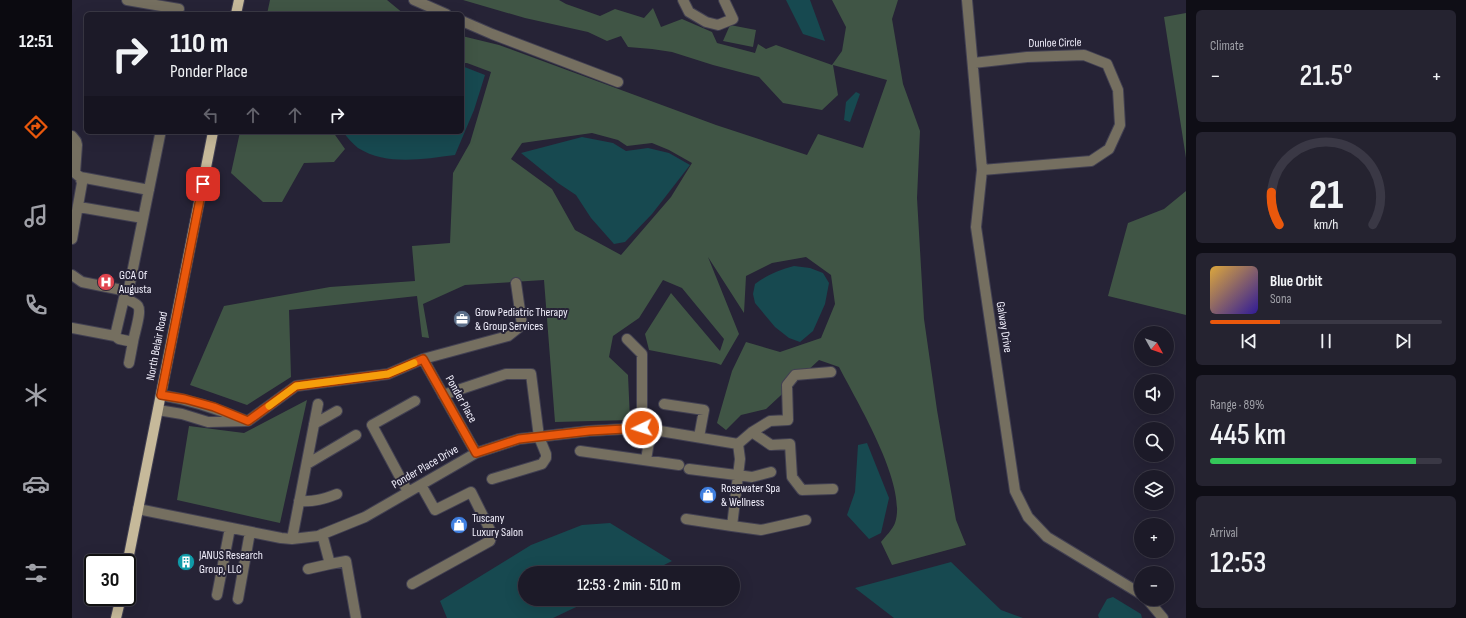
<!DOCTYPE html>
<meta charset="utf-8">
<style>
:root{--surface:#1c1a28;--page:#252330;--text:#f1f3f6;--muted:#a0a1a8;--line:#3a3845;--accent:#ea580c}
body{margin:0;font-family:"Sofia Sans Condensed",sans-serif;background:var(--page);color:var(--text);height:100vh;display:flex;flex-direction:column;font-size:15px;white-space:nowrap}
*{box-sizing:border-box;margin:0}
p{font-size:13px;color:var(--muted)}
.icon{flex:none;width:22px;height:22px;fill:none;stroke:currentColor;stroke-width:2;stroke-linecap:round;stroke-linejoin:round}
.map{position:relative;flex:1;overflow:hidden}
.details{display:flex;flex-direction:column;gap:10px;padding:10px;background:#0f0e16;width:280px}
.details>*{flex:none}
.guide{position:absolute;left:12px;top:12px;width:380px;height:122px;border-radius:6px;box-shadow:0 4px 16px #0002,0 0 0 1px var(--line);background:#1c1a28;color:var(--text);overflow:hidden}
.needle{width:26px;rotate:130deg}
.tools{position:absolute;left:1062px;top:326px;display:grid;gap:8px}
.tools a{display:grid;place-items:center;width:40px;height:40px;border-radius:50%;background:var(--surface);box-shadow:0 4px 16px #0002,0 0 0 1px var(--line);font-size:20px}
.speed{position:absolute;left:12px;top:554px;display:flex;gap:8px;font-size:20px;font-weight:700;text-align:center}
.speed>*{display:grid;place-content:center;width:52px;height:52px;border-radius:50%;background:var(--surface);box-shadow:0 4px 16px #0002,0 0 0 1px var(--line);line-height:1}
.speed .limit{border:2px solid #111;border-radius:6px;background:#fff;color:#111}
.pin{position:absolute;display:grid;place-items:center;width:34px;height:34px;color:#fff;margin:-17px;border-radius:8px;box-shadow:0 2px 6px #0006}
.me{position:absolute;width:44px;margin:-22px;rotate:266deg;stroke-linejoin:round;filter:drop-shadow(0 0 3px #0008)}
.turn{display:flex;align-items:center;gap:14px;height:84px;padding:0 20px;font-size:18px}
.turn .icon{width:52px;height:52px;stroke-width:2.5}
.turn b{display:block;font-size:28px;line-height:34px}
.lanes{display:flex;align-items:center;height:38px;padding:0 20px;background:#0003;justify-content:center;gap:20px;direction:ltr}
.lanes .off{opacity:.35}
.big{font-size:30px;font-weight:600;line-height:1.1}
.details .tile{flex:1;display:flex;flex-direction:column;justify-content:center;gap:6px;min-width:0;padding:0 14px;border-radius:6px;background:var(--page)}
.details .dial{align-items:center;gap:0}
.dial svg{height:104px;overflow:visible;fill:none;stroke:var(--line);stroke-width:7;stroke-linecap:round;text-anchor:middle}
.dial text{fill:var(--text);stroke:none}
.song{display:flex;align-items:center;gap:12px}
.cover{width:48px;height:48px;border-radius:6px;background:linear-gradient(135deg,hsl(40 70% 55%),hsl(250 70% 35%))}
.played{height:4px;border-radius:2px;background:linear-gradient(90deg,var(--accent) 30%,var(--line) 30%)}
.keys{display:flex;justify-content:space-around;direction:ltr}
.heat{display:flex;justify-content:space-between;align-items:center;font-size:22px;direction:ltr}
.charge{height:6px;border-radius:3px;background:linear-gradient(90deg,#34c759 89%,var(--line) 0)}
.trip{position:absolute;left:446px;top:566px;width:222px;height:40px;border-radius:20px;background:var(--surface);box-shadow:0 4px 16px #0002,0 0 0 1px var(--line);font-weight:600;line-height:40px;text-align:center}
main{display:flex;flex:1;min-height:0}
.tab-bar{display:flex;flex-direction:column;width:72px;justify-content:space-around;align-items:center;background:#0b0a10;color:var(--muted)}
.tab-bar .icon{width:28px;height:28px}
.tab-bar .active{color:var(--accent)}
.tab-bar b{font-size:18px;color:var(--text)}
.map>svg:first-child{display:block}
.green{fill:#405545;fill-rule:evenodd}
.water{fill:#174950}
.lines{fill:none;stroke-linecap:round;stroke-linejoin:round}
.minor-casing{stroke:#424052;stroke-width:12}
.major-casing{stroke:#424052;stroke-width:12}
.minor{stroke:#756f60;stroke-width:10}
.major{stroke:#c6b99a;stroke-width:10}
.route-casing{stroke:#983908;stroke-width:10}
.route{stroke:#ea580c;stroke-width:7}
.slow{stroke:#f59e0b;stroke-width:7}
.labels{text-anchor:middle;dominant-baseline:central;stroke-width:4;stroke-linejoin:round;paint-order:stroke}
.street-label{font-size:12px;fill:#f1effc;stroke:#262336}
.poi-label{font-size:12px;fill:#f1effc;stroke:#262336;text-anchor:start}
</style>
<main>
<nav class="tab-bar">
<b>12:51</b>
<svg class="icon active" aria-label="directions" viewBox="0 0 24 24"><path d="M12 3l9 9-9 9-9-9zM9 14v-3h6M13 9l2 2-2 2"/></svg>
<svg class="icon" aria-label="music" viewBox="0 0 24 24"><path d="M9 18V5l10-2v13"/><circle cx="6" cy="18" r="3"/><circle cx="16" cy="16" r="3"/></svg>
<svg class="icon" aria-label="phone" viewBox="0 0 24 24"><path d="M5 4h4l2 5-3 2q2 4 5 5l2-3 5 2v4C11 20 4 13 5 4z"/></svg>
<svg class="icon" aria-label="climate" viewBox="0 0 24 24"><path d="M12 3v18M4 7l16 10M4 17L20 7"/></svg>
<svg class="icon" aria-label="car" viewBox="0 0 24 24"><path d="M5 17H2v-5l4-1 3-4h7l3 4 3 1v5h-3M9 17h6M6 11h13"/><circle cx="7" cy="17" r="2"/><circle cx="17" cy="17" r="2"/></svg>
<svg class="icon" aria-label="filters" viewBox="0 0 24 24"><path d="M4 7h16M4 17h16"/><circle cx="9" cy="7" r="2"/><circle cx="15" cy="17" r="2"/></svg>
</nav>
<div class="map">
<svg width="1114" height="618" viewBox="0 0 1114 618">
<rect width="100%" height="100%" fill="#262336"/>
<!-- green -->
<path class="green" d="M198,0H315L332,14H195Z
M391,0H487L494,4L528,16L543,9L572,18L581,8L589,27L610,19L640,32L645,43L683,53L686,44L694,49L704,45L760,65L770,51L774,27L760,0H826L820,19L831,84L848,131L845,198L852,319L865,410L884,520L894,545L820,565L809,542C813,537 821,529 823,523C836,485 785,402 767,367L747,360L694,409L669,415L654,430L645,423L660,371L674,342L708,352L749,338L763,304L759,275L734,257L700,263L674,276L672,313L636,257L667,334L649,365L644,363L577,350L573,334L599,293L648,351L652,339L610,288L591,280L567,318L541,336L537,357L556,375L558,420L483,422L472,280L393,285L351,304L357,338L350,337L345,296L217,310L219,377L175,405L118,385L152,306L258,287L343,281L340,246L378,243L381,173L398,143L419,72L395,63H390V36L427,45L644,125L735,155L746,134L791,148L815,80L761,65L766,95L750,110L711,103L687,77L641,65L600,52L580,49L556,47L549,36L535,41L516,32L453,18ZM520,133L546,140L555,146L580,143L597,150L620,163L599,197L549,255L503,230L480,189L439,159L450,143Z
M1114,13V158L1092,17Z
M658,25L684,30L681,47L651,41Z
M168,132H261L273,149L262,162L232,163L210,202H191L159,173Z
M1114,191V315L1036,296L1056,223L1092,209Z
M235,400L208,523L105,500L117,426L172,433Z"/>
<!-- water -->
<path class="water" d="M714,0H738L753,41L731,34Z
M390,66L413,75L402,110L383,155C351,159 315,166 286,148C281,144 275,137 271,132H390Z
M784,92L788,94L778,122L772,120L774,102Z
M510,137L541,143L554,151L576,148L597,153L618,165L580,214L553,242L542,244L519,218L504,195L486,183L449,153Z
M722,266L738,268L751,273L757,283L753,304L741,331L728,342L717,338L703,327L683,303L681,294L683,284C695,275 707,270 722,266Z
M795,443L817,498L809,533L797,539L775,515L783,492L786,445Z
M538,523L600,561L576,573H453V599H521L481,618H375L368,601L459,545L510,525Z
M879,562L929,610L951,618H822L783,588Z
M1041,597L1069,614L1070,618H1027L1026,615L1035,599Z"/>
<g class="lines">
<defs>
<path id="minor" d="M55,0L107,9
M342,0L374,14
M611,0L617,12L634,22L646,25L661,19L652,0
M895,0L910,170L904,227L943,491L956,517L975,537L1069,594
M390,21L420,34L546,82
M901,63L955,57L1012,55L1035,64L1046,90L1048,125L1037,149L1019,161L910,170
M0,136L4,141L5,145L3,173L8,177L77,190
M7,207L71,218
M0,239L10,183L8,177
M0,275L10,282L55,291
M0,328L43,336L47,339L61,342C62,334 70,312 66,306C63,302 56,300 52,298
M43,336L52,298L57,288L88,135
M555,339L570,354V428
M351,359L404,453
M57,363L61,342
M89,395C119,400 144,408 172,420
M371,395L434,374H459L467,437L474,454V458L470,464L420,479
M592,404L632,410L627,437
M86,410L110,414L136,422L176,421L224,386L316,374L351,359L436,336L450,325L444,283
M242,424L265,411
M680,432L699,445L718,444L720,477L730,490L761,489
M666,444L668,459L660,526L689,530L734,520
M508,451L607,465
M574,460L579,429
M235,464L284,435
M617,469L680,477L699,472
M336,492L300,425L343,401
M227,501C242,502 252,499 265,494
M66,509L209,538L220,539L246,536L293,517L404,453L447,439L517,431L570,428L666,444L680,432L698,421L716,420L715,385L723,375L759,372
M614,519L660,526
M250,534L258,564L274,561L284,618
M220,539L246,404
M236,569L258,564
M340,584L418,541L420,534L399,492L363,510L349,485
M145,595L158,528
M166,599L178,532
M1075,599L1091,618"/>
<path id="major" d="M164,14L167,0
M55,565L141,132
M44,618L49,597"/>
</defs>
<!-- minor casing -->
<use href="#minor" class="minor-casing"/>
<!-- major casing -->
<use href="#major" class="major-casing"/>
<!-- minor -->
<use href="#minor" class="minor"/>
<!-- major -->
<use href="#major" class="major"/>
</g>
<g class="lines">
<defs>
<path id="route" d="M131,184L89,395L113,399L142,407L176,421L224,386L316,374L351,359L404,453L447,439L517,431L570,428"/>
</defs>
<!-- route casing -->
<use href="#route" class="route-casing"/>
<!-- route -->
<use href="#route" class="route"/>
<!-- slow -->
<path class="slow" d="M197,406L224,386L316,374L342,363"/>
</g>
<!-- icons -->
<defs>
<symbol id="hospital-disc" viewBox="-11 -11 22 22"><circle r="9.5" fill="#e0444e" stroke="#262336"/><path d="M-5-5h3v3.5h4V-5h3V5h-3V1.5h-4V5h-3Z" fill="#fff"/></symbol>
<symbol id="office-disc" viewBox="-11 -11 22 22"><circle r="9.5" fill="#5c6f8a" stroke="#262336"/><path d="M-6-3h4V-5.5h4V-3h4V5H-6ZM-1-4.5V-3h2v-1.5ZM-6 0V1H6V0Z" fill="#fff"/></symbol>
<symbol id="shop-disc" viewBox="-11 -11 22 22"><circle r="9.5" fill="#3f7fe0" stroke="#262336"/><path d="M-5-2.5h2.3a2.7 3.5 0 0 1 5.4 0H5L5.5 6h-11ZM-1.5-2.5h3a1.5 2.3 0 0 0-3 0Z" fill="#fff"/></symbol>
<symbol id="building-disc" viewBox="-11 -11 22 22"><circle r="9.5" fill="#0f9aa8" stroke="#262336"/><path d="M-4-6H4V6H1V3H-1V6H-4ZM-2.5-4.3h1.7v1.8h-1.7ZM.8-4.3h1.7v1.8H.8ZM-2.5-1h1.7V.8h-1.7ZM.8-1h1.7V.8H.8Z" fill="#fff"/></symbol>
</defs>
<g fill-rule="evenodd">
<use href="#hospital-disc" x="24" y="272" width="20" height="20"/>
<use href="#office-disc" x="380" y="309" width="20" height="20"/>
<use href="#shop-disc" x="626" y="485" width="20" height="20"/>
<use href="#shop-disc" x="377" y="515" width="20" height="20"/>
<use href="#building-disc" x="104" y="552" width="20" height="20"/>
</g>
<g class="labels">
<!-- street labels -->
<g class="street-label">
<text transform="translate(983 43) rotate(-1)">Dunloe Circle</text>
<text transform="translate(932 327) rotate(81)">Galway Drive</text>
<text transform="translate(85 346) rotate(-79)">North Belair Road</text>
<text transform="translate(389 399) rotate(61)">Ponder Place</text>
<text transform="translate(353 467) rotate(-30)">Ponder Place Drive</text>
</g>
<!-- poi labels -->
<g class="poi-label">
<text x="47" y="275">GCA Of<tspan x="47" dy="14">Augusta</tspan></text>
<text x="403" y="312">Grow Pediatric Therapy<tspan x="403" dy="14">&amp; Group Services</tspan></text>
<text x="649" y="488">Rosewater Spa<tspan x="649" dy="14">&amp; Wellness</tspan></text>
<text x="400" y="518">Tuscany<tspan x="400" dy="14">Luxury Salon</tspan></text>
<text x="127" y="555">JANUS Research<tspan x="127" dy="14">Group, LLC</tspan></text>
</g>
</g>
</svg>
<div class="tools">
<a><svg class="needle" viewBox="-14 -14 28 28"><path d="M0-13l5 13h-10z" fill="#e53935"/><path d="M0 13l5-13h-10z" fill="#a0a1a8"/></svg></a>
<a><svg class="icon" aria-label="sound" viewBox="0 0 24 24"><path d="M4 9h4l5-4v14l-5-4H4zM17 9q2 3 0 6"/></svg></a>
<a><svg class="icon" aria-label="search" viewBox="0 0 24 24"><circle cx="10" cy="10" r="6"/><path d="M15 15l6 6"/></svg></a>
<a><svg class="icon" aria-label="layers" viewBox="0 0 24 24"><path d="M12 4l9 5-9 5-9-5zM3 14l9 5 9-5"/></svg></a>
<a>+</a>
<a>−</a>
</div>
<div class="speed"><div class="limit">30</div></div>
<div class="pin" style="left:131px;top:184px;background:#d93025"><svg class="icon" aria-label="arrive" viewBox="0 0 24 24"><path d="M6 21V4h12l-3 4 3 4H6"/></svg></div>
<svg class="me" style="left:570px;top:428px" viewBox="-20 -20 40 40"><circle r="17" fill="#ea580c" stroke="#fff" stroke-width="3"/><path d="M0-11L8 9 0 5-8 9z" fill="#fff"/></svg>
<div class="trip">12:53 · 2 min · 510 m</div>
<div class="guide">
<div class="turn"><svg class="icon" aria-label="right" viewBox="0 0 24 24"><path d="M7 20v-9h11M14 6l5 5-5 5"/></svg><div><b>110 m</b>Ponder Place</div></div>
<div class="lanes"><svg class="icon off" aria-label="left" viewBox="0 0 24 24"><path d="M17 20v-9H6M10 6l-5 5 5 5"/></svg><svg class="icon off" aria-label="ahead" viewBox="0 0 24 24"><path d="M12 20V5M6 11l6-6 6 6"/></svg><svg class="icon off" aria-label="ahead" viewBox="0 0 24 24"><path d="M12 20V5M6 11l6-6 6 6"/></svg><svg class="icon" aria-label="right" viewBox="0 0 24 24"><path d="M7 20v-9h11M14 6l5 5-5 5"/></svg></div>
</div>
</div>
<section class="details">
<div class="tile"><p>Climate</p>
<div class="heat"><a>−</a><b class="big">21.5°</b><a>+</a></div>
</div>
<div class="tile dial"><svg viewBox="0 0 100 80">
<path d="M14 69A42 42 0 1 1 86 69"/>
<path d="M14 69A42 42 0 0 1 8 44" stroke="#ea580c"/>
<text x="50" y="56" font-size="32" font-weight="700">21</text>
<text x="50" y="72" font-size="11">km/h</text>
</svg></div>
<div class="tile">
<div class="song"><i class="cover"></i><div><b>Blue Orbit</b><p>Sona</p></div></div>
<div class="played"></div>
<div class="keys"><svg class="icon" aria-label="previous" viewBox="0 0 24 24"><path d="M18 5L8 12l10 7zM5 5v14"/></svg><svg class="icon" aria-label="pause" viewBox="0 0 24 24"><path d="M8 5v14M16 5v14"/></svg><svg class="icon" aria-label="next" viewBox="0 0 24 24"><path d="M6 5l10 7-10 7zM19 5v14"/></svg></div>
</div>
<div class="tile"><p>Range · 89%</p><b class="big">445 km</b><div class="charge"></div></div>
<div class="tile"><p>Arrival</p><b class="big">12:53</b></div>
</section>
</main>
